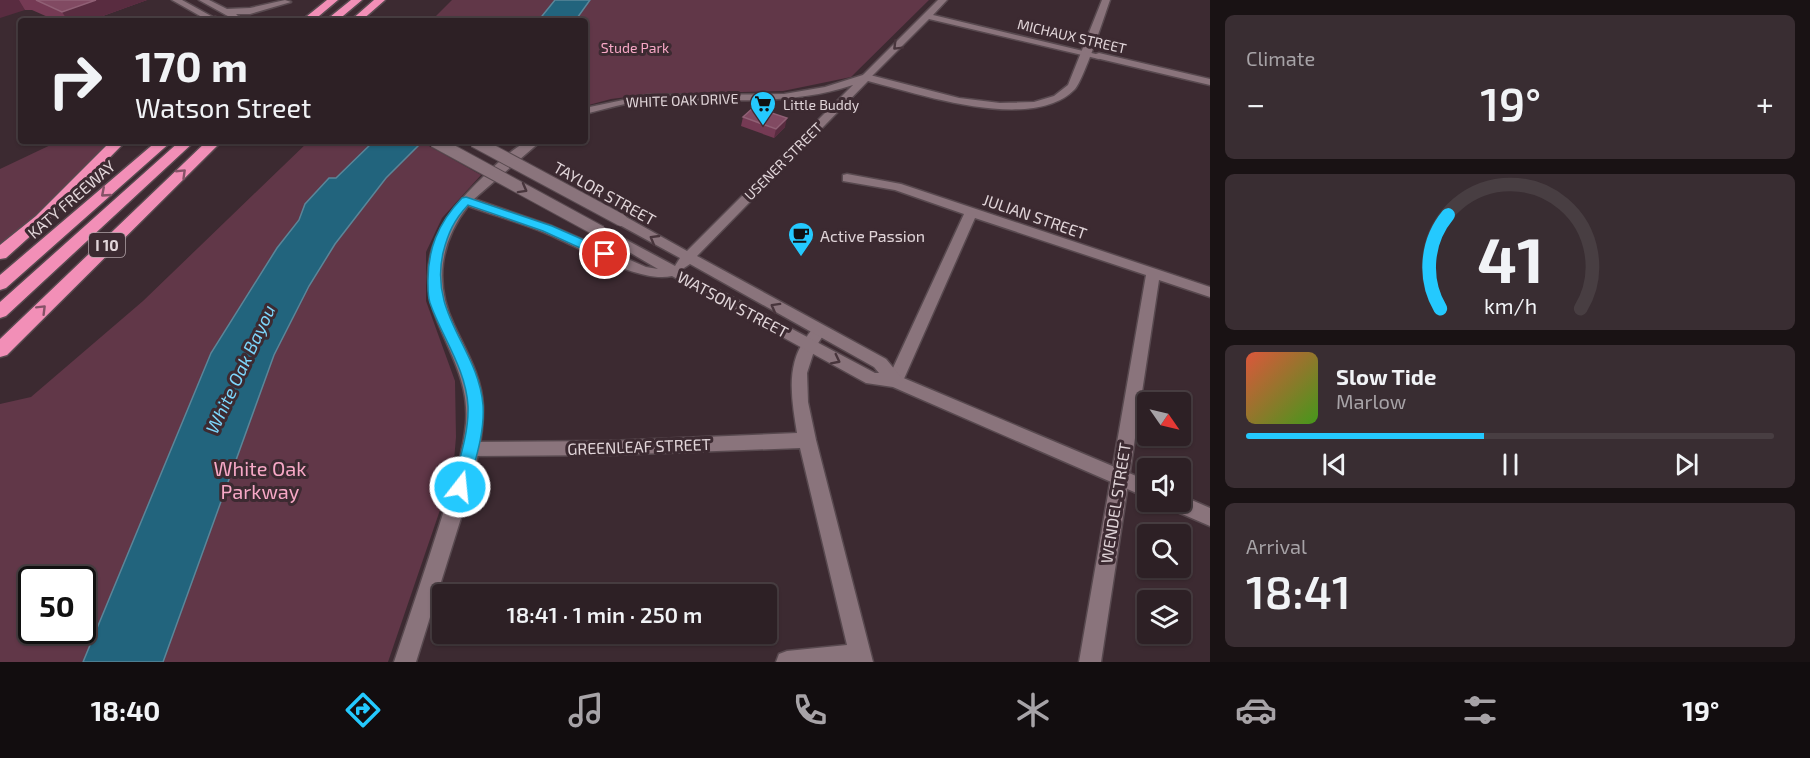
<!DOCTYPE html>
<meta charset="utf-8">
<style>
:root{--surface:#2d2025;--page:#392d32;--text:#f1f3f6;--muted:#a7a3a7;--line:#483e42;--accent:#24c9fe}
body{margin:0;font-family:"Exo 2",sans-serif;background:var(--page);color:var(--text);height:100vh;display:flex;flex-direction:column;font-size:22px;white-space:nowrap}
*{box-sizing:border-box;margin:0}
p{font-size:20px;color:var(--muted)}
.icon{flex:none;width:33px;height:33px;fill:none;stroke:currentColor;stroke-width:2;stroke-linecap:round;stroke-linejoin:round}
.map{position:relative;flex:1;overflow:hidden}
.panel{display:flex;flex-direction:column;gap:15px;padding:15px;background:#191214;width:600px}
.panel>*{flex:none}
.top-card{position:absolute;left:18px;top:18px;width:570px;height:126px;border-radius:6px;box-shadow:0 2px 4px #0004,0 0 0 2px var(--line);background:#2d2025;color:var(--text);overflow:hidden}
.needle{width:39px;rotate:124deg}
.fabs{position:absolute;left:1137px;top:392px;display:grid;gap:12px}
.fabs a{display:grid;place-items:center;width:54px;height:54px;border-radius:6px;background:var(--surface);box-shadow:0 2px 4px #0004,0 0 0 2px var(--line);font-size:30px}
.speed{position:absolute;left:18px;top:566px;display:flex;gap:12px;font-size:30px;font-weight:700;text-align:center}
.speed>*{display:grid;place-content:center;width:78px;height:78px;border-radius:50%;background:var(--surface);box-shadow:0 2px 4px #0004,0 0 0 2px var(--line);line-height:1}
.speed .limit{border:3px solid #111;border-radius:9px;background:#fff;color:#111}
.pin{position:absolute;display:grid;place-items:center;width:51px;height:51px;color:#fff;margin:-26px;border:3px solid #fff;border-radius:50%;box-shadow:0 2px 6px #0007}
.me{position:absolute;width:66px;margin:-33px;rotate:16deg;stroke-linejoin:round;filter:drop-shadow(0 0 4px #0008)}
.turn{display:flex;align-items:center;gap:21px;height:126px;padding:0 18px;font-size:27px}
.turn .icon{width:78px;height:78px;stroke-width:2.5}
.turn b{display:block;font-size:42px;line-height:51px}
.big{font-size:45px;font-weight:600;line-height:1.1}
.panel .tile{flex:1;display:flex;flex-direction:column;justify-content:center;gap:9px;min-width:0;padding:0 21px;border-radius:9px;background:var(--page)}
.panel .dial{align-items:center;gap:0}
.dial svg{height:156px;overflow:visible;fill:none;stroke:var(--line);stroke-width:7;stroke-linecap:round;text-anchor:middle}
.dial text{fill:var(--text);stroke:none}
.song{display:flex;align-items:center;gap:18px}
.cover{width:72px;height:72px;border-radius:9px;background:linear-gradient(135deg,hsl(10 70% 55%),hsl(100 70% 35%))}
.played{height:6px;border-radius:3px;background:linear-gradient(90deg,var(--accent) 45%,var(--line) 45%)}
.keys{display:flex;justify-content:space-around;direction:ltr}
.heat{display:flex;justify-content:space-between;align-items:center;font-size:33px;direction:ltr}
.trip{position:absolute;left:432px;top:584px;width:345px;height:60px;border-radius:6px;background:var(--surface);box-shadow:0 2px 4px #0004,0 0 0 2px var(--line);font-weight:600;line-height:60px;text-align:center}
.dock{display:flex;height:96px;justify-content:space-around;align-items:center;background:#120d0f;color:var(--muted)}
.dock .icon{width:42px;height:42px}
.dock .selected{color:var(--accent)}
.dock b{font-size:27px;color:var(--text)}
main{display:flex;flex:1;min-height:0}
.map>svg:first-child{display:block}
.green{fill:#613748;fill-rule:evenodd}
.water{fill:#22647d;stroke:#5b8699;stroke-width:1.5}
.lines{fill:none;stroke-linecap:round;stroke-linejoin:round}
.street-casing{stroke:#58494f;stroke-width:3}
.secondary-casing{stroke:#58494f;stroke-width:3}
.highway-casing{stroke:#58494f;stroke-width:3}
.street{fill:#8a747c;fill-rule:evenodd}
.secondary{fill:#8a747c;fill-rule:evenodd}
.highway{fill:#f28fb7;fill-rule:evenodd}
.secondary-bridge-casing{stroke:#58494f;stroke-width:14;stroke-linecap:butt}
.secondary-bridge{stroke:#8a747c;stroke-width:12}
.wall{fill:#753a54}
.shaded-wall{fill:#592c40}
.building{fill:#814a62;stroke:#906075;stroke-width:1.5}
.oneway{stroke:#48353c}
.oneway2{stroke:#855267}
.route{fill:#24c9fe;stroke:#1783a5;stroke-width:1.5}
.labels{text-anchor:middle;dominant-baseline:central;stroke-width:6;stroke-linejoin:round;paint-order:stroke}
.far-street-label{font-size:14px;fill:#e1d5d9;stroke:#3c2a31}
.far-park-label{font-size:14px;fill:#f7a8c6;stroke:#3c2a31}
.far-poi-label{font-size:14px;fill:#e1d5d9;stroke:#3c2a31;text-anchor:start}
.shield{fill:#3c2a31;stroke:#b0a2a7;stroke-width:1.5}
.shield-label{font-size:15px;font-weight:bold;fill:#e1d5d9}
.street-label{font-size:16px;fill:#e1d5d9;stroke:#3c2a31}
.poi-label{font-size:16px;fill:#e1d5d9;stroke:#3c2a31;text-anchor:start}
.water-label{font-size:18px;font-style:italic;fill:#7dd6fb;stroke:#3c2a31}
.near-park-label{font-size:20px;fill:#f7a8c6;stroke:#3c2a31}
</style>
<main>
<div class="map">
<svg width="1210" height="662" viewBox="0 0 1210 662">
<rect width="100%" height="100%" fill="#3c2a31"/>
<!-- green -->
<path class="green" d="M452,0H929L851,77L783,91L651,94L611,99L585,106V21H431Z
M59,141H112L0,250V169Z
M309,141H420L481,175L442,218L426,252V301L455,381L456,437L453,472L388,662H0V404L31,397L143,301ZM32,579H82V630H32Z"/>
<!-- water -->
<path class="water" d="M555,0H590L575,21H538Z
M374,141H423L386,178L335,244L309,286L274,355L163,662H83L211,353L277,248L299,220L305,204L329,178H336Z"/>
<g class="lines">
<defs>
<path id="street" d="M938,0H947L933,15L1104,56L1099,59L929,19L869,79H863V75Z
M847,174L901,184L1210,287V297L1159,280L1101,662H1079L1146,275L975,218L903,381L901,385L895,387L889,385L887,381L964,214L895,190L843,181V175Z
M819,325L824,327L826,331L815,348L807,373L808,402L816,440L873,662H776L779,654L787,651L847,645L800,448L609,455L471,456L465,454L462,449L465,444L471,442L609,441L797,433C792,401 785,366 806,338C810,332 812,328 819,325Z"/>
<path id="secondary" d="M172,0H182L220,21H209Z
M199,0H209L227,9L250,8L285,0L291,2L250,14H236L239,17L235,20Z
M1102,0H1110C1104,17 1084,79 1075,89C1033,133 919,94 868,81L697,256L886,359L901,377L1148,481V498L893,387L866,383L672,276C638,284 576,245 543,232C518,222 493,215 468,206C440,242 434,283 454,325C466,351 482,377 483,406C484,444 471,482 461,518C446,566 431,614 416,662H394C410,615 426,567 441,520C451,488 463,456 466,423C469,385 452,357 438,323C413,263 437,221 481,179C492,168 514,147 527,142C531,140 537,141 541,141L474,199L552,226L646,267L658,269L595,232L601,228L606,229L675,266L680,258L616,223L615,220L616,217H626L687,251L853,85C784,108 718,97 648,101C626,102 606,109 585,114V108L647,95L784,94L825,87L866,74L959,98L1000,103L1034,102L1054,96L1068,85ZM690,264L874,367L879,373H875L681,270Z
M1099,53L1210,79V85L1096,58V54Z
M1180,495L1210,508V526L1166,507L1164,501H1180Z"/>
<path id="highway" d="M327,0H338L313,21H301Z
M351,0H362L337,21H325Z
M374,0H385L361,21H350Z
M215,17L219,18L220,21H210Z
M111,141H126L46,222L6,258L0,259V245L36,216Z
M157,141H172L6,288L0,290V275Z
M180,141H195L6,316L0,318V302Z
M207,141H222L7,355L0,357V339Z"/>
</defs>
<!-- street casing -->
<use href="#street" class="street-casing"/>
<!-- secondary casing -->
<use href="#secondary" class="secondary-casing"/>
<!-- highway casing -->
<use href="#highway" class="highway-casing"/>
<!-- street -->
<use href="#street" class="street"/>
<!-- secondary -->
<use href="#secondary" class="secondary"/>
<!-- highway -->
<use href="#highway" class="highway"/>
<defs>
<path id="secondary-bridge" d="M434,141L601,232
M474,141L621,220"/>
</defs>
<!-- secondary-bridge casing -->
<use href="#secondary-bridge" class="secondary-bridge-casing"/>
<!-- secondary-bridge -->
<use href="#secondary-bridge" class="secondary-bridge"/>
</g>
<!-- wall -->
<path class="wall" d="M0,0H147L89,21H57L32,10H25Z
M743,117L785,127L774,138L741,126Z"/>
<!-- shaded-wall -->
<path class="shaded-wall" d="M0,0H19L25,10L0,18Z
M96,0H147L89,21H68L62,12Z
M787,118L785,127L774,138L776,129Z"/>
<!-- building -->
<path class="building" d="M36,0H96L62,12Z
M754,107L787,118L776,129L743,117Z"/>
<!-- one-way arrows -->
<defs><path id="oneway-chevron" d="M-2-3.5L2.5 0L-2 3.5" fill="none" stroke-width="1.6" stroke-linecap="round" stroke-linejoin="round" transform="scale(1.5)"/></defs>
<g class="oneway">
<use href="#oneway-chevron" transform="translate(897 46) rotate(135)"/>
<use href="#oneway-chevron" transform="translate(523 189) rotate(29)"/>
<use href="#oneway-chevron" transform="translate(654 239) rotate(-150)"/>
<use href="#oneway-chevron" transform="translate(775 307) rotate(-151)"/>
<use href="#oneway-chevron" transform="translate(836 360) rotate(27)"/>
</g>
<g class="oneway2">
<use href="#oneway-chevron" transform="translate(182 173) rotate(-44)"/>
<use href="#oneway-chevron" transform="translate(105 193) rotate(139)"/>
<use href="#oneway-chevron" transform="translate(42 309) rotate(-45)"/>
</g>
<!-- route -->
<path class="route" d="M466,197L552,226L609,251L611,254L609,257H600L543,231L468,205C454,220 448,233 443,253C429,315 478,348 483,405C485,432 475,461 468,487L466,492L460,494L454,492L452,487C459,461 469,433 468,406C466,369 442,337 430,303C428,297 428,291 428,285C427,250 438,223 462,198Z"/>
<!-- icons -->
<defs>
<symbol id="supermarket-pin" viewBox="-11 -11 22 30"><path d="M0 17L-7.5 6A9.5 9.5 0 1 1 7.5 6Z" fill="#24c9fe" stroke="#3c2a31"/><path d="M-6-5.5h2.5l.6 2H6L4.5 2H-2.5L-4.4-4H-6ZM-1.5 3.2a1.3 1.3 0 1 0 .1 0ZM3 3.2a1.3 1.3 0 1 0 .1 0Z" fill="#111"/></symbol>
<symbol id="cafe-pin" viewBox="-11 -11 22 30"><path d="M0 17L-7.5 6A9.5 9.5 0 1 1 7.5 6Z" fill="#24c9fe" stroke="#3c2a31"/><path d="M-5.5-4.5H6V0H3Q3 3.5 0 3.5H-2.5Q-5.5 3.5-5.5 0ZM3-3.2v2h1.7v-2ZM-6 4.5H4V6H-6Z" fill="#111"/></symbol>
</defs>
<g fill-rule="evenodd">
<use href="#supermarket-pin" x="748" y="89" width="30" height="40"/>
<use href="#cafe-pin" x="786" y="220" width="30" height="40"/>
</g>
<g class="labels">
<!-- far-street labels -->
<g class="far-street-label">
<text transform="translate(1072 36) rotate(13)">MICHAUX STREET</text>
<text transform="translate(682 100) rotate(-2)">WHITE OAK DRIVE</text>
<text transform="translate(783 161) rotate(-45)">USENER STREET</text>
</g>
<!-- far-park labels -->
<g class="far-park-label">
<text x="635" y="47">Stude Park</text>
</g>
<!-- far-poi labels -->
<g class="far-poi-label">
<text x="783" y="104">Little Buddy</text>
</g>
<!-- shield labels -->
<rect class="shield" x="89" y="233" width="36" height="24" rx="4.5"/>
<g class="shield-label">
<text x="107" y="245">I 10</text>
</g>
<!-- street labels -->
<g class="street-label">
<text transform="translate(605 193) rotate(29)">TAYLOR STREET</text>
<text transform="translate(71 199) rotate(-41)">KATY FREEWAY</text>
<text transform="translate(1035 216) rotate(19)">JULIAN STREET</text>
<text transform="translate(733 304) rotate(28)">WATSON STREET</text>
<text transform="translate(639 446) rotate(-2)">GREENLEAF STREET</text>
<text transform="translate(1115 503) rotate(-81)">WENDEL STREET</text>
</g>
<!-- poi labels -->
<g class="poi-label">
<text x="820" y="235">Active Passion</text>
</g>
<!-- water labels -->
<g class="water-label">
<text transform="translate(240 369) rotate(-65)">White Oak Bayou</text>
</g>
<!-- near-park labels -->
<g class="near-park-label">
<text x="260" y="468">White Oak<tspan x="260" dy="23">Parkway</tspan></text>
</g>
</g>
</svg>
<div class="fabs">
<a><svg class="needle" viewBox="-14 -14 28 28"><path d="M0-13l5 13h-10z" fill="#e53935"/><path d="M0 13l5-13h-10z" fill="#a7a3a7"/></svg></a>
<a><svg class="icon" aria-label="sound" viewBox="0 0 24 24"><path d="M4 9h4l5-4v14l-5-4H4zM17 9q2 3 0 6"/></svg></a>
<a><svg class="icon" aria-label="search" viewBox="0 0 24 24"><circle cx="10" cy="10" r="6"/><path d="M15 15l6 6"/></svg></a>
<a><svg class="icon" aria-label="layers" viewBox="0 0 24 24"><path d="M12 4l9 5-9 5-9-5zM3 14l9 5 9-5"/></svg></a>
</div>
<div class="speed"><div class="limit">50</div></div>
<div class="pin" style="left:605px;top:254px;background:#d93025"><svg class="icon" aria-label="arrive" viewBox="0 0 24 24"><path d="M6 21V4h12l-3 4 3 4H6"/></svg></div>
<svg class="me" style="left:460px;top:487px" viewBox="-20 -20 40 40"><circle r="17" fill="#24c9fe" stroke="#fff" stroke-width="3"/><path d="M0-11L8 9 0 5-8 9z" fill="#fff"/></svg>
<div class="trip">18:41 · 1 min · 250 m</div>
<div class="top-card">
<div class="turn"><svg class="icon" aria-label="right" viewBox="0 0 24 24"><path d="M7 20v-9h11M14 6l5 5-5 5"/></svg><div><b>170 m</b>Watson Street</div></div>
</div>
</div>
<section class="panel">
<div class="tile"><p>Climate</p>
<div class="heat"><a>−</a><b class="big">19°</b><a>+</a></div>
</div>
<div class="tile dial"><svg viewBox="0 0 100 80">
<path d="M14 69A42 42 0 1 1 86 69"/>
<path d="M14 69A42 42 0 0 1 18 21" stroke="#24c9fe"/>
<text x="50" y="56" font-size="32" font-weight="700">41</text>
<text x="50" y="72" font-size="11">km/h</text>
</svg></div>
<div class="tile">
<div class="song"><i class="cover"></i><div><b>Slow Tide</b><p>Marlow</p></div></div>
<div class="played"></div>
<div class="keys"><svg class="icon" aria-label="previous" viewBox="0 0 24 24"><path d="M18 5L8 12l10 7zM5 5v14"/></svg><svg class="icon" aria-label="pause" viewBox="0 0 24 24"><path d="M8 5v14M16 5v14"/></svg><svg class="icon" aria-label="next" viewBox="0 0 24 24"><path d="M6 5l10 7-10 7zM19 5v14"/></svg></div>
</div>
<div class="tile"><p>Arrival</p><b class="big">18:41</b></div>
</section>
</main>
<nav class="dock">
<b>18:40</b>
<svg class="icon selected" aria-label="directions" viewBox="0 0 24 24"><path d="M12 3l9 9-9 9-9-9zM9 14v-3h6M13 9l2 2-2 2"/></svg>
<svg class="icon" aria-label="music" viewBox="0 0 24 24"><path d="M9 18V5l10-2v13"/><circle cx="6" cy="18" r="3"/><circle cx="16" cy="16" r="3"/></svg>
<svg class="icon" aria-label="phone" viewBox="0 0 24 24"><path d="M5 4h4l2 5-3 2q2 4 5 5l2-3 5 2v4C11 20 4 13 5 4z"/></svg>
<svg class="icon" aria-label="climate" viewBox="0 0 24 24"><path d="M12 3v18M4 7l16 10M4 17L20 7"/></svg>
<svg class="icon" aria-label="car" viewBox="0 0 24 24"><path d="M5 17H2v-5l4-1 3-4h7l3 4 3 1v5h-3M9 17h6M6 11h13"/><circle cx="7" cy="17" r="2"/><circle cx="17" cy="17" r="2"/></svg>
<svg class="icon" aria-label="filters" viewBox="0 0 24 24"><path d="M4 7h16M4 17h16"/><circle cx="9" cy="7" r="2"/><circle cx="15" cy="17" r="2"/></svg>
<b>19°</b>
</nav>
